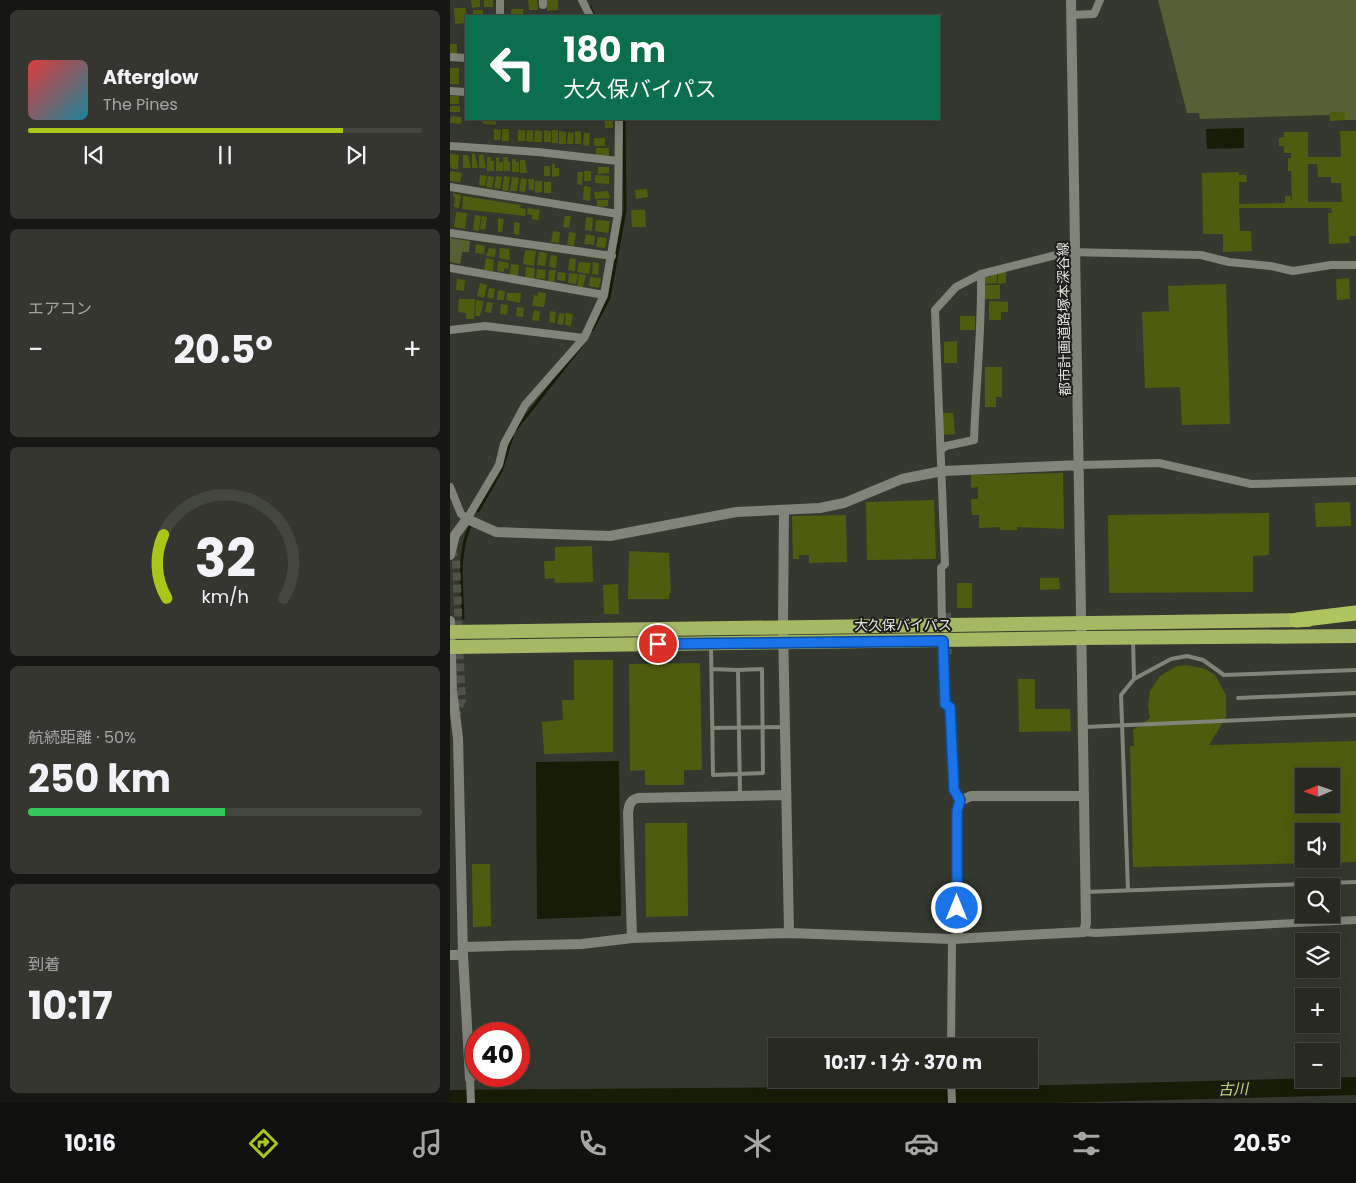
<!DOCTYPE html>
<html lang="ja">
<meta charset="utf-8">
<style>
:root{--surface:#282a22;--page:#34362f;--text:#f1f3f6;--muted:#a5a7a5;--line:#444640;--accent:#aac719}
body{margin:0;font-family:Poppins,"Noto Sans JP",sans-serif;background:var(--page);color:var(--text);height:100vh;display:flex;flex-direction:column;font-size:19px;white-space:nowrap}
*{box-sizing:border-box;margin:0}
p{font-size:16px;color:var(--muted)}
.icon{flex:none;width:28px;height:28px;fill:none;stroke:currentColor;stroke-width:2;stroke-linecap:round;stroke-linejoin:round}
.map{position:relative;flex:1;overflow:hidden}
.sheet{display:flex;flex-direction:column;gap:10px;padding:10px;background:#161713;width:450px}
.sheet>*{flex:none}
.hud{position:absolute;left:15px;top:15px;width:475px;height:105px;border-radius:0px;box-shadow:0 5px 20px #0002,0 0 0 1px var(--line);background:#0b6e4f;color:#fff;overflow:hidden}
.needle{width:32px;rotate:268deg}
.buttons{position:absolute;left:845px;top:768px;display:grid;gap:10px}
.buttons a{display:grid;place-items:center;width:45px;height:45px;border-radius:0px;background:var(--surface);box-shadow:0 5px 20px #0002,0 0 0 1px var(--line);font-size:25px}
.speed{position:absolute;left:15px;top:1022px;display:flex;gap:10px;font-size:25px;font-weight:700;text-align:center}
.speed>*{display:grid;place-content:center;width:65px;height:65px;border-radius:50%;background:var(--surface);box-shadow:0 5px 20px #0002,0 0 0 1px var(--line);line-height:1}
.speed .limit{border:8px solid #d22;background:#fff;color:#111}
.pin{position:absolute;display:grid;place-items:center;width:42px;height:42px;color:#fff;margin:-21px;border:2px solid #fff;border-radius:50%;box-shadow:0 1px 5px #0007}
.me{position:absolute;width:55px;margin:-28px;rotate:0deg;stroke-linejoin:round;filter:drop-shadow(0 0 4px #0008)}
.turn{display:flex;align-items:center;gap:18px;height:105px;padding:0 15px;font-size:22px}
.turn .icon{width:65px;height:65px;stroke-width:2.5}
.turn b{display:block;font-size:35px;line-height:42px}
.big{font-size:38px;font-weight:700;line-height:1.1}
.sheet .widget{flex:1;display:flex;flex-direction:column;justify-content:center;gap:8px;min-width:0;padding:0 18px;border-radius:8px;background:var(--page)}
.sheet .dial{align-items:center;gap:0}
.dial svg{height:130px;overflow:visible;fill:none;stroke:var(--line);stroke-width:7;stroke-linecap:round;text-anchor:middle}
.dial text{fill:var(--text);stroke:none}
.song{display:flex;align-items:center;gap:15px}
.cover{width:60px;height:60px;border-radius:8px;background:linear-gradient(135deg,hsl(0 70% 55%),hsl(190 70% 35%))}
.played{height:5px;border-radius:2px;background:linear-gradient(90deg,var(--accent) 80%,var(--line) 80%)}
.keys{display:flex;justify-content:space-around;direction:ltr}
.heat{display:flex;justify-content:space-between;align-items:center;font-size:28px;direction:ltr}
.charge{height:8px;border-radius:4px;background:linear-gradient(90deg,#34c759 50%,var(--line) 0)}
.trip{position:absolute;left:318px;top:1038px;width:270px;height:50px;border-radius:0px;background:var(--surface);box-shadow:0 5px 20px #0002,0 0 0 1px var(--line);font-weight:700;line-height:50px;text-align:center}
.tabs{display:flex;height:80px;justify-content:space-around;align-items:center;background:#10110e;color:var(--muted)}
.tabs .icon{width:35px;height:35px}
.tabs .selected{color:var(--accent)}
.tabs b{font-size:22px;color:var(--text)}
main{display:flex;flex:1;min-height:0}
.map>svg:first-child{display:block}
.green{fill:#566034}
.water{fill:#171c06}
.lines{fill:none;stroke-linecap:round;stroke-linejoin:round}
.stream{stroke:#171c06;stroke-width:3}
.river{stroke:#171c06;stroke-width:18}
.building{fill:#4e5c0f;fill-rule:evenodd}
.minor-tunnel{stroke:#4f5248;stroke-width:8;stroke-dasharray:8 4;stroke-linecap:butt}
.service{stroke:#818478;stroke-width:4}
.minor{stroke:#818478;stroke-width:8}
.tertiary{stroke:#818478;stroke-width:10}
.trunk{stroke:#a5b864;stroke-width:14}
.motorway{stroke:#aec55f;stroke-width:15}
.route-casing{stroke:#114b97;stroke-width:12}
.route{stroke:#1a73e8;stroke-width:9}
.labels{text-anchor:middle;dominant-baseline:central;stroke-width:4;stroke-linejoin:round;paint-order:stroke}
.street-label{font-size:14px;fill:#e2e4dd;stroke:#1d1e1a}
.water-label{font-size:15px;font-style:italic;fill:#c5dc78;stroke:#1d1e1a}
</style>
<main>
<section class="sheet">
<div class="widget">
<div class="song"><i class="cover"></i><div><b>Afterglow</b><p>The Pines</p></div></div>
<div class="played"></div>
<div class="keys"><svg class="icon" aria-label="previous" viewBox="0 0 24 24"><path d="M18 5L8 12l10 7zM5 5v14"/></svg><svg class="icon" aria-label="pause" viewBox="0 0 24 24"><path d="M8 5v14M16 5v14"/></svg><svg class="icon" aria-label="next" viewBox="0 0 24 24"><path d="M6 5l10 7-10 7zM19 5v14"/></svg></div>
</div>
<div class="widget"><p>エアコン</p>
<div class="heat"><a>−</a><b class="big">20.5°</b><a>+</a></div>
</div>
<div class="widget dial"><svg viewBox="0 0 100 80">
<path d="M14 69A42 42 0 1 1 86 69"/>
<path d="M14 69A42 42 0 0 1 12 30" stroke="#aac719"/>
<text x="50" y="56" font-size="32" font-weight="700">32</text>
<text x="50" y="72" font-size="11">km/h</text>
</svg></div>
<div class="widget"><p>航続距離 · 50%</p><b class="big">250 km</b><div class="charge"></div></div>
<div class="widget"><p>到着</p><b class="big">10:17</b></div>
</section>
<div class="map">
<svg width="906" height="1103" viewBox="0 0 906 1103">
<rect width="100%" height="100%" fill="#35382e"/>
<!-- green -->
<path class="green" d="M708,0H906V120H895V112H880L879,115L750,119L749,113H737Z
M0,238L20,241L19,252H12L10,264L0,262Z"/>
<!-- water -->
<path class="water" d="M794,128V148L757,149L756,129Z
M169,761L171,916L87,919L86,762Z"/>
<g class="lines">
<!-- stream -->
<path class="stream" d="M140,7L144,16
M142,330L159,298L175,210L174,119
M66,429L136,340
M28,511L51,471L62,437
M13,618C12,587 7,555 20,526
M401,1103L409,1096"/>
<!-- river -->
<path class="river" d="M0,1099L602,1094L906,1086"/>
</g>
<!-- building -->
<path class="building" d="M21,0H30V7L22,8Z
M34,0H43V7H34Z
M78,0H87L88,10H79Z
M97,0H108V10L97,11Z
M4,8H16V23L5,24Z
M61,9H73V16H61Z
M23,10H33V16H23Z
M0,44H7V54H0Z
M0,68H9V84H0Z
M0,96H9V104H0Z
M0,106H10V112H0Z
M879,112H895V120L880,121Z
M1,116L12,117L11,124L0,123Z
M33,119H46V125L33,124Z
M155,119H163V128H155Z
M44,129L51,130L50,140H44Z
M52,129H59V141H52Z
M68,130H75V141H68Z
M77,130H83V142L76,141Z
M85,130L92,131V142H84Z
M94,130L101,131V142H94Z
M102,130H108V143H102Z
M109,131L116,132V144H109Z
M125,131L131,132V144H125Z
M890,131H906V236H899L900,243L879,244L878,213H882L881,208H789L790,231H801L802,251L773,252V234H753L752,173L789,172V175H796L797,182H789V204L835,203V196H840L842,202L841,171H838V158H841V153H834V146H829V138L834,137V132H858V157H891ZM858,164H867L868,177H881V183H891L892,202H858Z
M118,132L124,133L123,144H117Z
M134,133H140L139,146L133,145Z
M144,138H155V146H144Z
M146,148H159V156H146Z
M0,154L9,155L8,169H2L0,166Z
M22,154H25L28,168H22Z
M33,154L36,168H29V155Z
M13,155H18L21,168H13Z
M37,157H41V161H44V171H37Z
M49,157V162H53V171H46V158Z
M53,157H58V162H60V171H54Z
M62,159H66V162H69V172H62Z
M70,160H75L77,173H70Z
M102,164H105V168H109V176L102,177Z
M94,166H100V176H94Z
M148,167H159V173L148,174Z
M0,171L12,173L10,182L0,181Z
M134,171H141V181H134Z
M128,172H133L132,185L127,184Z
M30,175L37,176L35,186L29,185Z
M145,175L159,176V184L145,183Z
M38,176L44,177L42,188L36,187Z
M46,176L52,177L50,189L44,188Z
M54,176L60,177L58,191L52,190Z
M62,177L69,178L67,191H60Z
M71,178L77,179L75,192L69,191Z
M78,179H84V190H79Z
M85,181H92V192L85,193Z
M94,182H101V193H94Z
M134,186L141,187L140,201L133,200Z
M197,189L198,197L186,199L185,190Z
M158,191L160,198L145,199L144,192Z
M3,193L11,195L9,208L4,207L5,197L3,196Z
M13,196L71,205L70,208L76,209L75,216L12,209Z
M147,200H158V206L147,207Z
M78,208L90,210L88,220L82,219V215L77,214Z
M181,210H195L196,227H182Z
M6,212L17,213L15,229L4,227Z
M25,215L31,216L29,231L23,230Z
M32,216L37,217L35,230L30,229Z
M115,216H121L119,228L113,227Z
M136,217L143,218L142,231L135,230Z
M48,218L54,219L52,232H48Z
M146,220L160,221L158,233L145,231Z
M64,222L70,223L69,235L64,234Z
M103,231L110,232L109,243L101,242Z
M119,232L126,233L124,246L117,245Z
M136,234L145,236L144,245L134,244Z
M148,237L157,238L155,248L146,247Z
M26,244L35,246L34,254L25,253Z
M39,248L46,249L45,257L36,256Z
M50,248L59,249L60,260L49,258Z
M75,250L86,251L84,266L73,264Z
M89,252L97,253L95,266L87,265Z
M101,255L107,256L106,268L99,267Z
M36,258L44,260L43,271L34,270Z
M120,258L126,259L125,271L118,270Z
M48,261L59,263L58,269L54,268V272L47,271Z
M129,262L141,263L139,274L127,272Z
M143,262L149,263L148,275L142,274Z
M61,264L69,265L68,276L60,275Z
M76,267L85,268L84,279L75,278Z
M87,269L96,270L95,279L86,278Z
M99,270H106L104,282L98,281Z
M548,271H556V283L548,284Z
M108,272L116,273L115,281L107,280Z
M119,273L128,274L126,284L118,283Z
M540,273H547V283L533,284V277H541Z
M129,274L136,275L133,287H127Z
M140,277L151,278L149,288L139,286Z
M899,278L900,299L887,300L886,279Z
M7,279L15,280L14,291L6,290Z
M30,283L37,285L34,298L27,296Z
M776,284L780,424L732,425L730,387L695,388L692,312L719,311L718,286Z
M535,285H550V299H535Z
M39,288L45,289L43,299L37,297Z
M48,290L55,291L54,300H47Z
M88,292L96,293L94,307L82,306L84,295L88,296Z
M57,293H71L70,303L56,300Z
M9,299H25L24,319H16V313L8,312Z
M26,300L34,301L30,316H25Z
M539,301L558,302V312H551V320H539Z
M37,302L43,303L41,313L35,312Z
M51,304L58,305L57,315L50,314Z
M67,307L74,308L73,317L66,316Z
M84,310L90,311L89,321L82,320Z
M100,311L106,312L105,323L99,322Z
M109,313L115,314L113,325L107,324Z
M116,313L123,314L121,326L115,325Z
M510,316H525V330H510Z
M507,341V363H494V342Z
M535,367H552V397H546V407H535Z
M491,413H503L505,434L492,435Z
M613,473L614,529L567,527V530H550V527L529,528V515H522L521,499H528V487L521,488V475Z
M484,500L486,559L417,560L416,502Z
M900,502L901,526L866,527L865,503Z
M819,513V555L803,556V592L659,593L658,515Z
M396,515L397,562L359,563V555H349V559H343L342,516Z
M142,546L143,582L105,583L104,578L95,579L94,561H105V547Z
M179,551L219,553L221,593H219V599H178Z
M590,578H609L610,589L590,590Z
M507,583H522V608H507Z
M168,584L169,614H154L153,585Z
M124,660H163V752L94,754L92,722L113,720L112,700H124Z
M250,663L252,770H234V785H195V770L180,771L179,664Z
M737,665L756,669L765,675L776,695V717L759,745L906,741V862L683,867L680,746H684L683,730L700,718L698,707L700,691L710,676L727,666ZM854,776H881V804H854ZM854,831H881V859H854Z
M568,679H585V709H620L621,731L569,732Z
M195,823H237L238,916L196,917Z
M22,864H40L41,926L23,927Z"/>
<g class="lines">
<!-- minor-tunnel -->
<path class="minor-tunnel" d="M1,550L6,559L9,634
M497,613L498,654
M5,718L12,700L9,646"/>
<!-- service -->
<path class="service" d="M261,645L263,775L313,773L312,669L288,670
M261,669L288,670L290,796
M684,679L721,659L737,656L753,660L774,675L906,670
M788,698L906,693
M634,727L906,715
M263,728L335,727
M678,890L671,695L684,679L683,640
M636,892L906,882"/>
<!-- minor -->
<path class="minor" d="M50,0V13
M93,0V5
M132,0L140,16
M622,15L644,14L650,0
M0,57L16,58
M0,91L16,92
M0,146L88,152L168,161
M0,187L168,214
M0,233L162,256
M0,268L154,295
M0,330L35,326L134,338
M491,450L496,446L524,440C526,384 532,330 531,274
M630,465L709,463L801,484L906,481
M0,487L11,514L17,519L49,465L54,444L75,405L134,338L154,295L168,214L169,119
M492,624L491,568L495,564L485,310L506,287L531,274L618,252L751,255L779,262L820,266L843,271L881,265H906
M493,641L495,704L500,707L504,790L510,801
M634,932L646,933L906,920
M501,1046L502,939
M20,1079L21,1103
M501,1079L502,1103"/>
<!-- tertiary -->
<path class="tertiary" d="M334,510L333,626L339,933
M0,555L5,535L17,519L46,532L160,536L286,512L370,508L394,503L452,479L492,471L630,465
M0,621L2,690L8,738L13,955L20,1079
M182,938L178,813C179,805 180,800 188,798L335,795
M508,939L507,811L510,801L521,796H634
M13,947L132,944L182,938L339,933L502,939L634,932L636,923L621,0
M0,955H13"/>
<!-- trunk -->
<path class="trunk" d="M0,632L858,620
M0,647L632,638L906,636"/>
<!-- motorway -->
<path class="motorway" d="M847,620L906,613"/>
</g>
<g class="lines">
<defs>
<path id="route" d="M208,644L493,641L495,704L500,707L504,790L510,800L507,811V908"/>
</defs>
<!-- route casing -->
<use href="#route" class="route-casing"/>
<!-- route -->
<use href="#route" class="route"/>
</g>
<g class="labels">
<!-- street labels -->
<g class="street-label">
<text transform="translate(614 319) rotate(-91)">都市計画道路塚本深谷線</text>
<text x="453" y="625">大久保バイパス</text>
</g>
<!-- water labels -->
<g class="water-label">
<text transform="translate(783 1089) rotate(-2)">古川</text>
</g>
</g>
</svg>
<div class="buttons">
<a><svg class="needle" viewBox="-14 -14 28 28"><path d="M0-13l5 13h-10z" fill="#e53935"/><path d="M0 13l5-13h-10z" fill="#a5a7a5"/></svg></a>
<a><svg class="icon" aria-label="sound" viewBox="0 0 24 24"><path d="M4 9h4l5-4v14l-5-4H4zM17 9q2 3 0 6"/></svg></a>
<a><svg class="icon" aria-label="search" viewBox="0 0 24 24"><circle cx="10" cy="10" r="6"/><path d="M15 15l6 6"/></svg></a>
<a><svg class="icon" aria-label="layers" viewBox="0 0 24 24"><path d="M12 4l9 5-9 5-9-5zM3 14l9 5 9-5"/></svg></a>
<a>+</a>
<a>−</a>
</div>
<div class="speed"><div class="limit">40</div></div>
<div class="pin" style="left:208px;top:644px;background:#d93025"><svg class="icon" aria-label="arrive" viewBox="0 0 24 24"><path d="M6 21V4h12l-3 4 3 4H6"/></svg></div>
<svg class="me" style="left:507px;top:908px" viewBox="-20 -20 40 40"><circle r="17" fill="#1a73e8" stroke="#fff" stroke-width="3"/><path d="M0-11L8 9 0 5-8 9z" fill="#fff"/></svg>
<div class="trip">10:17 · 1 分 · 370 m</div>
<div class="hud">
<div class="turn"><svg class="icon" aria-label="left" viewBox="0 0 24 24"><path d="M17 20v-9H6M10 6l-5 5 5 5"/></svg><div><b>180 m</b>大久保バイパス</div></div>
</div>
</div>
</main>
<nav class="tabs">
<b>10:16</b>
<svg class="icon selected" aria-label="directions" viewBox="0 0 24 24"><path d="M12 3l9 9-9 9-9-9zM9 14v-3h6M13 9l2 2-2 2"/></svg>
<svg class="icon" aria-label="music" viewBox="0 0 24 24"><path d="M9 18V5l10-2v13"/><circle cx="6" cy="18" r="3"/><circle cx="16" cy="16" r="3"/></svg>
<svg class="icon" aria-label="phone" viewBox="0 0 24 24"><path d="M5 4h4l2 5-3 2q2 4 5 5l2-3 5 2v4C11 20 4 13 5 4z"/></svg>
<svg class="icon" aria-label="climate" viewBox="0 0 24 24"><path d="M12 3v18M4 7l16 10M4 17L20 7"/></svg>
<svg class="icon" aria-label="car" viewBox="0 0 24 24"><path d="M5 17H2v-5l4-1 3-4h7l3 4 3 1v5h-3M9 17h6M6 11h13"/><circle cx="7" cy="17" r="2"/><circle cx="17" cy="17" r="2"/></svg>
<svg class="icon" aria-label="filters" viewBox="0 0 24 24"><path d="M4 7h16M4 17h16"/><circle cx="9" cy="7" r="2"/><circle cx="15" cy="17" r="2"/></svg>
<b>20.5°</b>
</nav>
